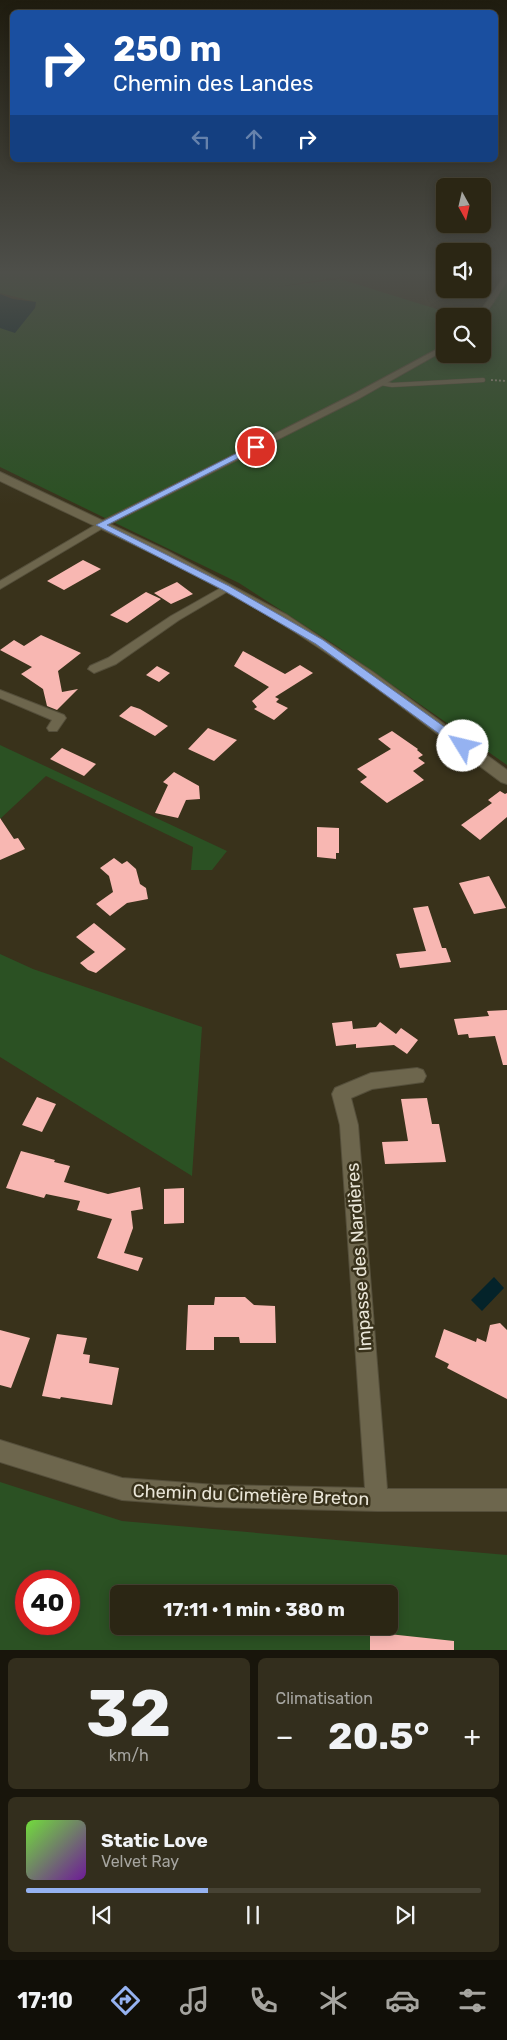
<!DOCTYPE html>
<html lang="fr">
<meta charset="utf-8">
<style>
:root{--surface:#2b2614;--page:#332e1d;--text:#f1f3f6;--muted:#a6a5a0;--line:#474334;--accent:#95b2f1}
body{margin:0;font-family:Rubik,sans-serif;background:var(--page);color:var(--text);height:100vh;display:flex;flex-direction:column;font-size:19px;white-space:nowrap}
*{box-sizing:border-box;margin:0}
p{font-size:16px;color:var(--muted)}
.icon{flex:none;width:28px;height:28px;fill:none;stroke:currentColor;stroke-width:2;stroke-linecap:round;stroke-linejoin:round}
.map{position:relative;height:1650px;overflow:hidden}
.panel{display:flex;flex-direction:column;gap:8px;padding:8px;background:#18150b;flex:1}
.panel>*{flex:none}
.banner{position:absolute;left:10px;top:10px;width:488px;height:152px;border-radius:8px;box-shadow:0 2px 12px #0003,0 0 0 1px var(--line);background:#1a4fa0;color:#fff;overflow:hidden}
.needle{width:32px;rotate:172deg}
.tools{position:absolute;left:436px;top:178px;display:grid;gap:10px}
.tools a{display:grid;place-items:center;width:55px;height:55px;border-radius:8px;background:var(--surface);box-shadow:0 2px 12px #0003,0 0 0 1px var(--line);font-size:25px}
.speed{position:absolute;left:15px;top:1570px;display:flex;gap:10px;font-size:25px;font-weight:700;text-align:center}
.speed>*{display:grid;place-content:center;width:65px;height:65px;border-radius:50%;background:var(--surface);box-shadow:0 2px 12px #0003,0 0 0 1px var(--line);line-height:1}
.speed .limit{border:8px solid #d22;background:#fff;color:#111}
.pin{position:absolute;display:grid;place-items:center;width:42px;height:42px;color:#fff;margin:-21px;border:2px solid #fff;border-radius:50%;box-shadow:0 1px 5px #0007}
.me{position:absolute;width:55px;margin:-28px;rotate:306deg;stroke-linejoin:round;filter:drop-shadow(0 0 4px #0008)}
.turn{display:flex;align-items:center;gap:18px;height:105px;padding:0 20px;font-size:22px}
.turn .icon{width:65px;height:65px;stroke-width:2.5}
.turn b{display:block;font-size:35px;line-height:42px}
.lanes{display:flex;align-items:center;height:48px;padding:0 20px;background:#0003;justify-content:center;gap:25px;direction:ltr}
.lanes .off{opacity:.35}
.big{font-size:38px;font-weight:700;line-height:1.1}
.panel .widget{flex:1;display:flex;flex-direction:column;justify-content:center;gap:8px;min-width:0;padding:0 18px;border-radius:8px;background:var(--page)}
.panel .dial{align-items:center;gap:0}
.dial b{font-size:65px;line-height:1}
.song{display:flex;align-items:center;gap:15px}
.cover{width:60px;height:60px;border-radius:8px;background:linear-gradient(135deg,hsl(100 70% 55%),hsl(280 70% 35%))}
.played{height:5px;border-radius:2px;background:linear-gradient(90deg,var(--accent) 40%,var(--line) 40%)}
.keys{display:flex;justify-content:space-around;direction:ltr}
.heat{display:flex;justify-content:space-between;align-items:center;font-size:28px;direction:ltr}
.panel .tiles{flex:1;display:grid;gap:8px;grid-template-columns:1fr 1fr}
.widget:last-child{grid-column:span 2}
.trip{position:absolute;left:110px;top:1585px;width:288px;height:50px;border-radius:8px;background:var(--surface);box-shadow:0 2px 12px #0003,0 0 0 1px var(--line);font-weight:700;line-height:50px;text-align:center}
.dock{display:flex;height:80px;justify-content:space-around;align-items:center;background:#110f08;color:var(--muted)}
.dock .icon{width:35px;height:35px}
.dock .selected{color:var(--accent)}
.dock b{font-size:22px;color:var(--text)}
.map>svg:first-child{display:block}
.green{fill:#2b5123;fill-rule:evenodd}
.water{fill:#04232a}
.building{fill:#f8b7b2}
.lines{fill:none;stroke-linecap:round;stroke-linejoin:round}
.service-casing{stroke:#554f3b;stroke-width:5}
.minor-casing{stroke:#554f3b;stroke-width:2}
.tertiary-casing{stroke:#554f3b;stroke-width:2}
.path{stroke:#948f7c;stroke-width:2;stroke-dasharray:2 2;stroke-linecap:butt}
.service{stroke:#6d664d;stroke-width:4}
.minor{fill:#6d664d;fill-rule:evenodd}
.tertiary{fill:#6d664d;fill-rule:evenodd}
.route{fill:#95b2f1;stroke:#61749d}
.labels{text-anchor:middle;dominant-baseline:central;stroke-width:5;stroke-linejoin:round;paint-order:stroke}
.near-street-label{font-size:18px;fill:#eae6d8;stroke:#39321b}
</style>
<div class="map">
<svg width="507" height="1650" viewBox="0 0 507 1650">
<rect width="100%" height="100%" fill="#39321b"/>
<!-- green -->
<path class="green" d="M0,274H356L277,287L340,279L459,316H445V354H482V316H481L507,282V765L338,647L239,583L0,467V327L28,315L35,308L36,302L0,293Z
M0,745L227,851L212,870H191L193,847L46,776L0,819Z
M0,954L33,969L202,1027L192,1176L0,1057Z
M0,1482L122,1521L507,1555V1650H0ZM26,1581H69V1624H26ZM119,1594H389V1626H119Z"/>
<!-- water -->
<path class="water" d="M0,294L13,299L36,302L35,308L15,333L0,328Z
M494,1277L504,1288L482,1311L471,1300Z"/>
<!-- building -->
<path class="building" d="M83,560L101,569L64,590L47,581Z
M177,582L193,594L171,604L154,593Z
M146,592L161,599L127,623L110,615Z
M41,635L81,653L58,671L62,692L78,689L57,710L47,706L43,689L21,674L32,667L0,650L14,640L24,646Z
M243,651L285,674L300,665L313,673L275,697L279,699L276,702L288,708L274,720L254,709L257,707L252,701L269,687L234,666Z
M157,666L170,673L159,682L146,675Z
M131,706L140,709L168,726L155,736L119,716Z
M208,728L237,740L214,761L188,749Z
M392,731L418,749L417,750L423,755L418,758L425,763L413,771L424,780L387,803L360,782L367,777L357,769L391,749L378,739Z
M62,748L96,764L84,776L50,759Z
M174,772L199,786L200,799L186,800L178,818L155,813L168,785L163,782Z
M500,791L505,794L507,793V817L480,840L461,825L492,803L488,800Z
M0,818L14,839L18,838L25,849L0,860Z
M317,827L339,828V853H336V859L317,857Z
M114,858L122,864L127,861L136,869L140,884L146,888L148,899L127,903L110,916L96,904L113,892L109,876L100,868Z
M489,876L506,908L474,914L459,883Z
M428,906L442,948H446L451,962L400,968L396,954L426,951L413,908Z
M94,923L126,949L96,973L88,970L80,963L95,952L76,937Z
M507,1010V1065H503L495,1036L469,1038L468,1034L458,1035L454,1019L489,1016L487,1011Z
M352,1021L353,1029L376,1027L380,1022L396,1034L401,1028L418,1040L407,1054L394,1045L356,1048V1044L336,1046L332,1023Z
M37,1097L56,1104L42,1132L22,1125Z
M427,1098L432,1124H439L446,1162L385,1164L382,1142L408,1141L401,1099Z
M21,1151L55,1160L54,1162L70,1166L64,1182L108,1194L140,1187L143,1209L131,1211L133,1228L124,1253L143,1258L138,1271L97,1258L112,1219L77,1210L80,1201L46,1194L44,1198L6,1188Z
M184,1188V1223L164,1224V1189Z
M215,1297H245L254,1305L275,1306L276,1343H240L239,1337H214V1350H186L188,1305H214Z
M500,1323L507,1330V1399L447,1368L449,1364L435,1357L444,1329L476,1342L477,1338L486,1342L490,1325Z
M0,1330L30,1338L11,1388L0,1385Z
M57,1334L87,1338L83,1354L90,1355L89,1363L119,1368L112,1405L61,1397L60,1399L42,1396Z
M370,1632L454,1641V1650H370Z"/>
<g class="lines">
<defs>
<path id="service" d="M380,383L392,385L483,380"/>
<path id="minor" d="M507,274V281L483,318L477,316L505,275Z
M445,345V350L360,398L108,525L0,589V581L102,521L354,394Z
M226,585L230,586L231,588L230,590L179,620L116,664L94,673L88,669L90,666L108,658L171,616Z
M0,690L64,715L66,718L57,731H49L47,728L52,720L0,698Z
M417,1068L423,1070L426,1076L423,1082L372,1089L351,1098L358,1125L387,1489H507V1511H377L216,1507L122,1500L0,1462V1440L122,1478L216,1485L365,1488L340,1125L332,1094L335,1088L371,1073Z"/>
<path id="tertiary" d="M0,472L167,551L287,615L373,672L507,770V784L501,782C427,727 356,669 277,621C188,567 93,526 0,481Z"/>
</defs>
<!-- service casing -->
<use href="#service" class="service-casing"/>
<!-- minor casing -->
<use href="#minor" class="minor-casing"/>
<!-- tertiary casing -->
<use href="#tertiary" class="tertiary-casing"/>
<!-- path -->
<path class="path" d="M491,380L507,381"/>
<!-- service -->
<use href="#service" class="service"/>
<!-- minor -->
<use href="#minor" class="minor"/>
<!-- tertiary -->
<use href="#tertiary" class="tertiary"/>
</g>
<!-- sky -->
<linearGradient id="sky" x2="0" y2="1"><stop stop-color="#1f1c0f"/><stop offset="0.54" stop-color="#4e4f4a"/><stop offset="1" stop-color="#4e4f4a" stop-opacity="0"/></linearGradient>
<rect width="507" height="505" fill="url(#sky)"/>
<!-- route -->
<path class="route" d="M253,445L260,447L107,525L229,586L323,640L467,743L469,746L467,749H460L316,644L223,590L96,525Z"/>
<g class="labels">
<!-- near-street labels -->
<g class="near-street-label">
<text transform="translate(359 1257) rotate(-94)">Impasse des Nardières</text>
<text transform="translate(251 1495) rotate(2)">Chemin du Cimetière Breton</text>
</g>
</g>
</svg>
<div class="tools">
<a><svg class="needle" viewBox="-14 -14 28 28"><path d="M0-13l5 13h-10z" fill="#e53935"/><path d="M0 13l5-13h-10z" fill="#a6a5a0"/></svg></a>
<a><svg class="icon" aria-label="sound" viewBox="0 0 24 24"><path d="M4 9h4l5-4v14l-5-4H4zM17 9q2 3 0 6"/></svg></a>
<a><svg class="icon" aria-label="search" viewBox="0 0 24 24"><circle cx="10" cy="10" r="6"/><path d="M15 15l6 6"/></svg></a>
</div>
<div class="speed"><div class="limit">40</div></div>
<div class="pin" style="left:256px;top:447px;background:#d93025"><svg class="icon" aria-label="arrive" viewBox="0 0 24 24"><path d="M6 21V4h12l-3 4 3 4H6"/></svg></div>
<svg class="me" style="left:463px;top:746px" viewBox="-20 -20 40 40"><circle r="19" fill="#fff"/><path d="M0-13L10 11 0 6-10 11z" fill="#95b2f1"/></svg>
<div class="trip">17:11 · 1 min · 380 m</div>
<div class="banner">
<div class="turn"><svg class="icon" aria-label="right" viewBox="0 0 24 24"><path d="M7 20v-9h11M14 6l5 5-5 5"/></svg><div><b>250 m</b>Chemin des Landes</div></div>
<div class="lanes"><svg class="icon off" aria-label="left" viewBox="0 0 24 24"><path d="M17 20v-9H6M10 6l-5 5 5 5"/></svg><svg class="icon off" aria-label="ahead" viewBox="0 0 24 24"><path d="M12 20V5M6 11l6-6 6 6"/></svg><svg class="icon" aria-label="right" viewBox="0 0 24 24"><path d="M7 20v-9h11M14 6l5 5-5 5"/></svg></div>
</div>
</div>
<section class="panel">
<div class="tiles">
<div class="widget dial"><b>32</b><p>km/h</p></div>
<div class="widget"><p>Climatisation</p>
<div class="heat"><a>−</a><b class="big">20.5°</b><a>+</a></div>
</div>
<div class="widget">
<div class="song"><i class="cover"></i><div><b>Static Love</b><p>Velvet Ray</p></div></div>
<div class="played"></div>
<div class="keys"><svg class="icon" aria-label="previous" viewBox="0 0 24 24"><path d="M18 5L8 12l10 7zM5 5v14"/></svg><svg class="icon" aria-label="pause" viewBox="0 0 24 24"><path d="M8 5v14M16 5v14"/></svg><svg class="icon" aria-label="next" viewBox="0 0 24 24"><path d="M6 5l10 7-10 7zM19 5v14"/></svg></div>
</div>
</div>
</section>
<nav class="dock">
<b>17:10</b>
<svg class="icon selected" aria-label="directions" viewBox="0 0 24 24"><path d="M12 3l9 9-9 9-9-9zM9 14v-3h6M13 9l2 2-2 2"/></svg>
<svg class="icon" aria-label="music" viewBox="0 0 24 24"><path d="M9 18V5l10-2v13"/><circle cx="6" cy="18" r="3"/><circle cx="16" cy="16" r="3"/></svg>
<svg class="icon" aria-label="phone" viewBox="0 0 24 24"><path d="M5 4h4l2 5-3 2q2 4 5 5l2-3 5 2v4C11 20 4 13 5 4z"/></svg>
<svg class="icon" aria-label="climate" viewBox="0 0 24 24"><path d="M12 3v18M4 7l16 10M4 17L20 7"/></svg>
<svg class="icon" aria-label="car" viewBox="0 0 24 24"><path d="M5 17H2v-5l4-1 3-4h7l3 4 3 1v5h-3M9 17h6M6 11h13"/><circle cx="7" cy="17" r="2"/><circle cx="17" cy="17" r="2"/></svg>
<svg class="icon" aria-label="filters" viewBox="0 0 24 24"><path d="M4 7h16M4 17h16"/><circle cx="9" cy="7" r="2"/><circle cx="15" cy="17" r="2"/></svg>
</nav>
